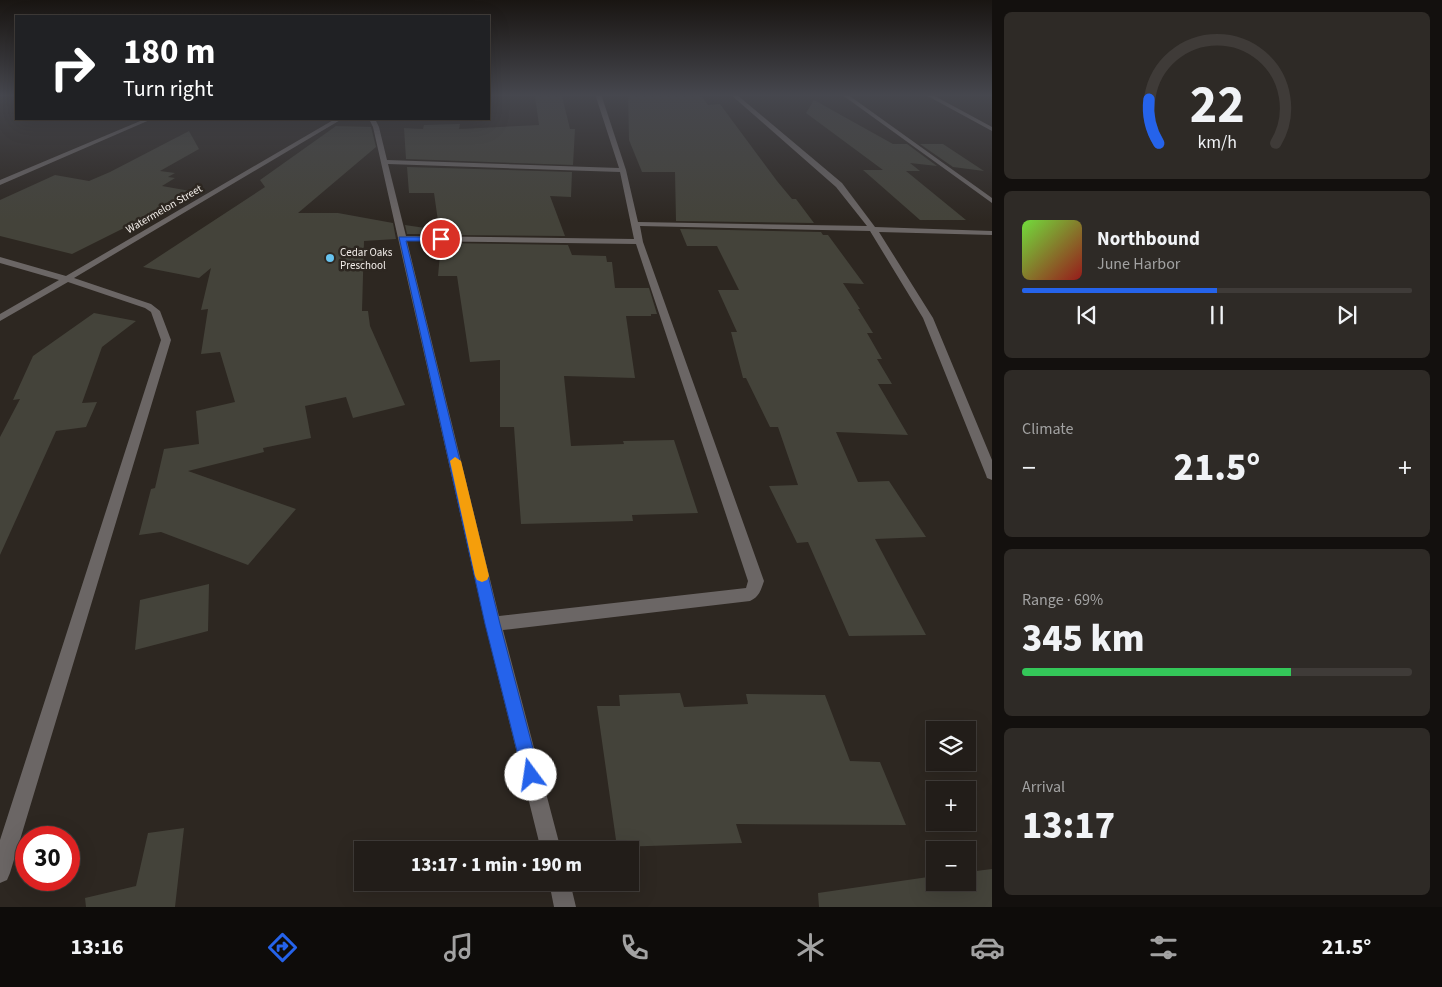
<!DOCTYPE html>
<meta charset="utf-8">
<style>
:root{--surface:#221d19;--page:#2e2a26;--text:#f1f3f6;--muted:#a2a2a2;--line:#3f3b38;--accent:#2563eb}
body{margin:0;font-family:"Source Sans 3",sans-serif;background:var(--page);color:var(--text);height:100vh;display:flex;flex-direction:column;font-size:19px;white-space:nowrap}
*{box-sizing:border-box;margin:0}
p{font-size:16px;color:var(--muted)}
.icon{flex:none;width:28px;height:28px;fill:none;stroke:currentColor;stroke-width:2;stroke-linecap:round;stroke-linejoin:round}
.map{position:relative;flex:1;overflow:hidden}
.details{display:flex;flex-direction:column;gap:12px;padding:12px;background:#13100e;width:450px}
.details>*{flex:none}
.banner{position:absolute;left:15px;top:15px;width:475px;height:105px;border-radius:0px;box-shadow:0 5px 20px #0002,0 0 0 1px var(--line);background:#202124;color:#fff;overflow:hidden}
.buttons{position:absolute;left:926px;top:721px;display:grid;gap:10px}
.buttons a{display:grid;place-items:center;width:50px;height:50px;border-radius:0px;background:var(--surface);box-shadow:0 5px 20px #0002,0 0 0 1px var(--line);font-size:25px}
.speed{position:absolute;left:15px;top:826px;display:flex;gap:10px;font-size:25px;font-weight:700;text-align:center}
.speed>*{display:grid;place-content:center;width:65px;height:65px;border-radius:50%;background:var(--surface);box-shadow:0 5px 20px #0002,0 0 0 1px var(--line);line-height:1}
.speed .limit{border:8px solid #d22;background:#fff;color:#111}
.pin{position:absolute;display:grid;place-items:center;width:42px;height:42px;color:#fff;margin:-21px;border:2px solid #fff;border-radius:50%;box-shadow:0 1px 5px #0007}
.me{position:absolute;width:55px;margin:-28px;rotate:346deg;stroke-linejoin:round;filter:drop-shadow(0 0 4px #0008)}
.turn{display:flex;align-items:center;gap:18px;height:105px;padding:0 25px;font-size:22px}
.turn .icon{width:65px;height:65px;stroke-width:2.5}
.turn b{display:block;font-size:35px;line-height:42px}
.big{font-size:38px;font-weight:800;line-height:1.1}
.details .widget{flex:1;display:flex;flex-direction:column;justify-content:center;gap:8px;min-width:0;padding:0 18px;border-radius:8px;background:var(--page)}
.details .dial{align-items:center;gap:0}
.dial svg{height:130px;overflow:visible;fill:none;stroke:var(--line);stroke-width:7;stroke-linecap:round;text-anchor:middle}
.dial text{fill:var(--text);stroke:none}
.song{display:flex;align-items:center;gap:15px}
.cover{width:60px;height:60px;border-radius:8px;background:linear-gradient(135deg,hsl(100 70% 55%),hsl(0 70% 35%))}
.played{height:5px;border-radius:2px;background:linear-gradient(90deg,var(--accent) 50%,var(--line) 50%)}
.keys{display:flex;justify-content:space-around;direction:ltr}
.heat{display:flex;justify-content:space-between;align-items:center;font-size:28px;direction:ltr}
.charge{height:8px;border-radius:4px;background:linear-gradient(90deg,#34c759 69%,var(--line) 0)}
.trip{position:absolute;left:354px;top:841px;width:285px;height:50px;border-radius:0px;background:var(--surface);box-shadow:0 5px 20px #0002,0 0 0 1px var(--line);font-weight:800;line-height:50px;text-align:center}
.tab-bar{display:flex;height:80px;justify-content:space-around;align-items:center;background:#0e0c0a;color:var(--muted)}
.tab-bar .icon{width:35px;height:35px}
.tab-bar .current{color:var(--accent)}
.tab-bar b{font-size:22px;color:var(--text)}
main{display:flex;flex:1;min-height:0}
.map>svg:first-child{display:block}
.building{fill:#44433a}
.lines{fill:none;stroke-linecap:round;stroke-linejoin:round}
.service{fill:#6b6665;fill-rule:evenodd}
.minor{fill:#6b6665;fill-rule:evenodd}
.route{fill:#2563eb;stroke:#184099}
.slow{fill:#f59e0b}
.poi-dot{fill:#67c4f0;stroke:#2d2721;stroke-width:2}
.labels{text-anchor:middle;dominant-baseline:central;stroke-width:5;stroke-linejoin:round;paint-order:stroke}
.far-street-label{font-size:11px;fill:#f3eeea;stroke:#2d2721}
.far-poi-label{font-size:11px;fill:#f3eeea;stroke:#2d2721;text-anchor:start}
</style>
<main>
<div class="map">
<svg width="992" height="907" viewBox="0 0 992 907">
<rect width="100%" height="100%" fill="#2d2721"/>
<!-- building -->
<path class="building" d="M628,94H700L708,105L720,104L777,181L792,199H796L814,223L676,221L675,172H642L629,140Z
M535,96H562L570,129H575L573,165L406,159L404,128L423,129L424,125L460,124L459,129L539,125Z
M814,100L893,144H907L937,166L910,163L920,171H906L966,220H920L863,170H883L806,113Z
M336,126L371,127L376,147L298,213H338L393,223L396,239L364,241L362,311H368L370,326L405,405L353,418L346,397L305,406L311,438L263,448L264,452L188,471L296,509L248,565L161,532L139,535L151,489L155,488L164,449L199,444L196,411L235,402L220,352L201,354L208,309L201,310L211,268L199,278L143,267L265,187L260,180Z
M189,131L199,149L160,171L175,173L168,177L175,178L162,186L196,192L72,254L0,236V200L55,175L89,181L110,172Z
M920,144H943L984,171L953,167Z
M407,167L572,172L571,197L550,196L565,236L440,235L434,193H409Z
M405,225L425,228V234H407Z
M680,229L821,232L823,235H828L864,284L843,283L860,309H858L873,333H867L882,359H877L892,384H878L908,435L836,432L858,482L889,481L926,537L875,539L926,635L849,636L808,542L797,543L769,486L798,485L778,427H770L746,378H743L731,332H737L718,290H739L717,246H687Z
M441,243L568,245L572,255L606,256L607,262H612L615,288H649L657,314H651V316H626L635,378L564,376L571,446L624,444L623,441L674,440L698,513L632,515L633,521L521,524L514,427H500V360L470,362L457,276H438Z
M94,313L136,321L102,347L82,403L97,402L86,427L56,431L0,555V437L20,399L13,400L33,356Z
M209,584L208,631L135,650L140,600Z
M680,693L684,707L748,704L746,694L825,695L850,761L880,762L906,825L736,824L742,843L617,847L597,706H620L619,695Z
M184,828L175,907H86L85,898L136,886L148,833Z
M992,869V907H819L818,893L935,876V882H968V872Z"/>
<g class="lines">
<!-- service -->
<path class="service" d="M924,94H931L992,127V131Z"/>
<!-- minor -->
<path class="minor" d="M595,94H601L626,170L638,222L867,226L836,187L730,94H736L842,183L875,227L992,231V235L879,232L933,318L992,460V480L987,478L986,475L923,318L870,231L640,226L643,242L764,581C761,590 759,597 750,601L503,630L561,850H541L485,624L373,127L369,119H375L379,127L387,160L619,168ZM388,164L620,172L634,239L406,236ZM407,241L636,244L748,581L746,588L499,616Z
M841,94H847L992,198V203Z
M145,119H152L0,185V180Z
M335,119H342L74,278L151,304L160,311L171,340L10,873L7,880L0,883V840L161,340L151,312L145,308L68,282L0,321V314L59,280L0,263V257L66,276Z
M549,882H570L576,907H554Z"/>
</g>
<!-- sky -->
<linearGradient id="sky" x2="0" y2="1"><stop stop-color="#191512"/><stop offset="0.43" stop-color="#46474e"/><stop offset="1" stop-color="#46474e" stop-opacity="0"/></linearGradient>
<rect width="992" height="221" fill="url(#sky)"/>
<!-- route -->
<path class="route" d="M399,237H441L445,239L441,241H406L500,624L540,775L537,781L531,783L525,781L523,775L485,624Z"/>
<!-- slow -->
<path class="slow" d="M455,457L461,461L489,576L487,580L482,582L477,580L475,576L450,461Z"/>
<!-- markers -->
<circle class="poi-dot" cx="330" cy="258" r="5"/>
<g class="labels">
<!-- far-street labels -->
<g class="far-street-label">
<text transform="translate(164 209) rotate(-30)">Watermelon Street</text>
</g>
<!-- far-poi labels -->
<g class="far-poi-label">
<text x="340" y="252">Cedar Oaks<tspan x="340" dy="13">Preschool</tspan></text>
</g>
</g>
</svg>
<div class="buttons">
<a><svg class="icon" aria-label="layers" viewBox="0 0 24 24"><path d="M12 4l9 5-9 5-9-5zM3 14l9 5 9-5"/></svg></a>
<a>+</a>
<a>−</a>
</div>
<div class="speed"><div class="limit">30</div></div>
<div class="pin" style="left:441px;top:239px;background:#d93025"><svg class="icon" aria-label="arrive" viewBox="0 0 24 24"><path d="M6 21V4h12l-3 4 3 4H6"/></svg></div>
<svg class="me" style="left:531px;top:775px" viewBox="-20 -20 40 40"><circle r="19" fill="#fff"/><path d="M0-13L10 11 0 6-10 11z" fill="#2563eb"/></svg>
<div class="trip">13:17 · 1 min · 190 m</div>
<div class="banner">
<div class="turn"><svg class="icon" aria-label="right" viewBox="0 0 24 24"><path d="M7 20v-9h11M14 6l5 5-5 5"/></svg><div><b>180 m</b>Turn right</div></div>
</div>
</div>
<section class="details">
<div class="widget dial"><svg viewBox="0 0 100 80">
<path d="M14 69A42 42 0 1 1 86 69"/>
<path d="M14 69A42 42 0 0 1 8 42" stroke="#2563eb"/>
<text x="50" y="56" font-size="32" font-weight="700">22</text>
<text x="50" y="72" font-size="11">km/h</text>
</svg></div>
<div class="widget">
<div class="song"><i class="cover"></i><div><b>Northbound</b><p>June Harbor</p></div></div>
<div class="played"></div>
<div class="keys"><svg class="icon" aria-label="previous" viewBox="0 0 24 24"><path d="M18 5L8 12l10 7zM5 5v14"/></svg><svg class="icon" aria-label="pause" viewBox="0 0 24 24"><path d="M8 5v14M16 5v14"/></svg><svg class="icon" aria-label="next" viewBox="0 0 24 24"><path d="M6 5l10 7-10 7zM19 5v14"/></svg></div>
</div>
<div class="widget"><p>Climate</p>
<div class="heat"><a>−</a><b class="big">21.5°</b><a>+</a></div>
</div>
<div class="widget"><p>Range · 69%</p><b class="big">345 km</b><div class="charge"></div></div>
<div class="widget"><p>Arrival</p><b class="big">13:17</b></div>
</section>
</main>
<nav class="tab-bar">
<b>13:16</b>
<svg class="icon current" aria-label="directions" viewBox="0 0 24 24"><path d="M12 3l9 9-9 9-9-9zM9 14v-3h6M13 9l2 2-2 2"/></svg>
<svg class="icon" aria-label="music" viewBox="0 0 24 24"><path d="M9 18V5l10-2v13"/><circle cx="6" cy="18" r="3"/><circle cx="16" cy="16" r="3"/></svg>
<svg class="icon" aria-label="phone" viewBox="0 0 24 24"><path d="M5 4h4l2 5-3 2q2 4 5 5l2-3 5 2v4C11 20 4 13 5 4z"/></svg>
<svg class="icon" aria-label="climate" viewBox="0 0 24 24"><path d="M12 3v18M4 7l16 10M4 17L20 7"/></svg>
<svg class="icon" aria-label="car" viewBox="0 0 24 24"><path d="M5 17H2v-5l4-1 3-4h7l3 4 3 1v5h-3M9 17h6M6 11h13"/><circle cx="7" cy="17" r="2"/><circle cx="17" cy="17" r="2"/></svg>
<svg class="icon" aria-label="filters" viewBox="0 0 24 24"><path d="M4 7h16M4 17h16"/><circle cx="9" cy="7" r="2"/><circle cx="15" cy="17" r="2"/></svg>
<b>21.5°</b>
</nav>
